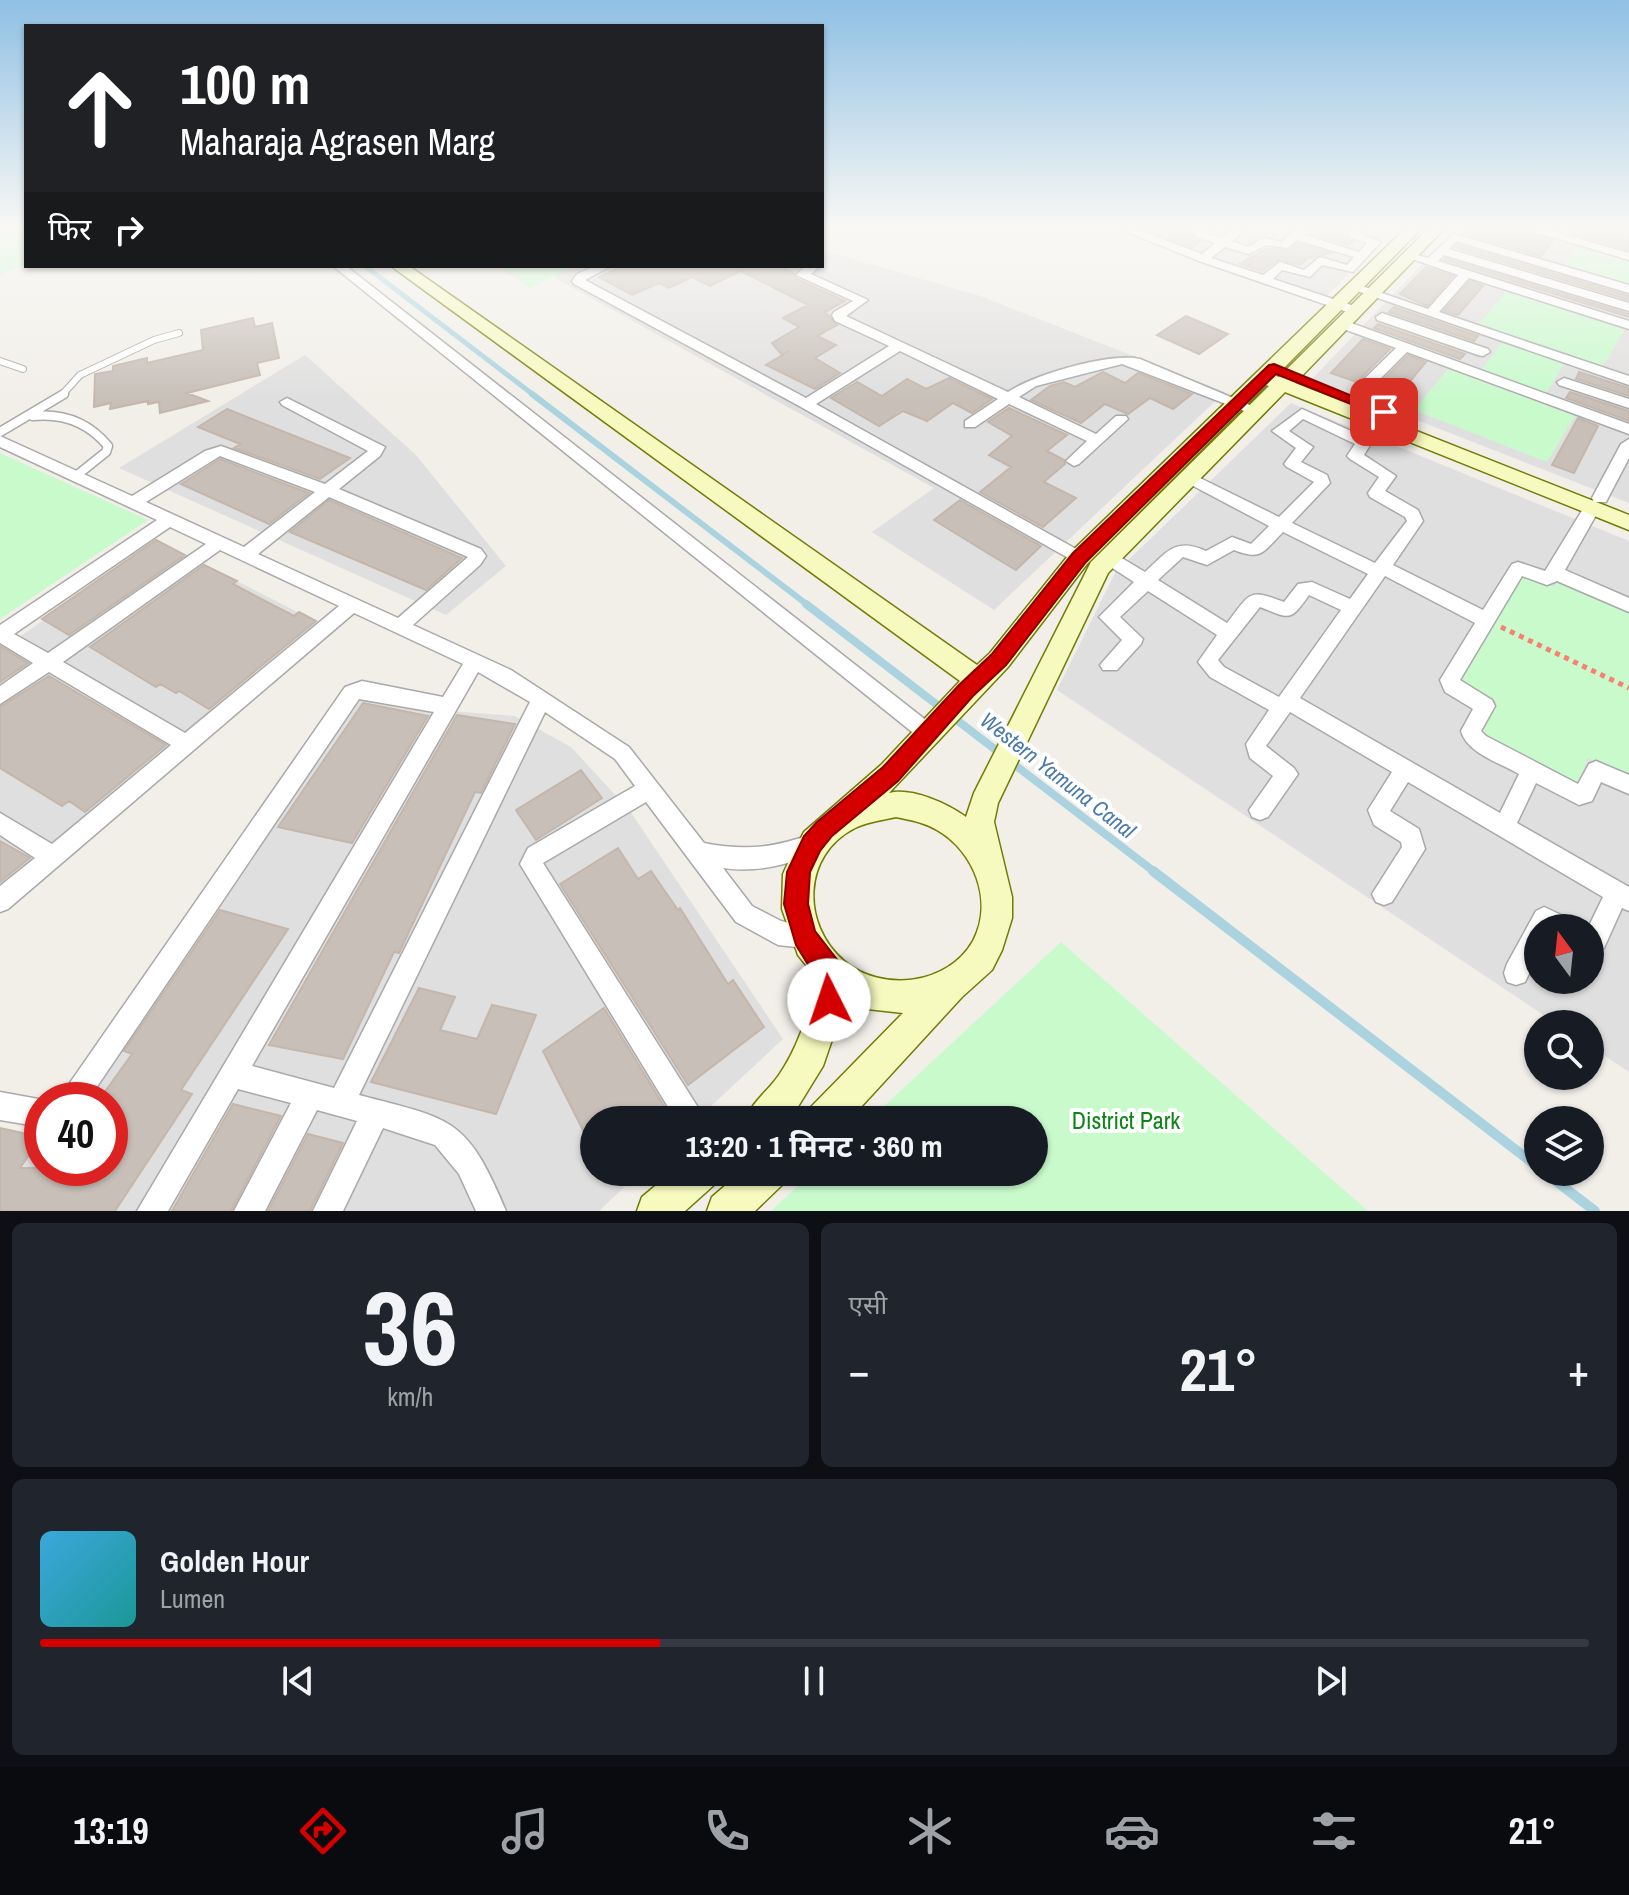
<!DOCTYPE html>
<html lang="hi">
<meta charset="utf-8">
<style>
:root{--surface:#171b24;--page:#20242c;--text:#f1f3f6;--muted:#9ea1a6;--line:#363941;--accent:#d40000}
body{margin:0;font-family:"Archivo Narrow","Noto Sans Devanagari",sans-serif;background:var(--page);color:var(--text);height:100vh;display:flex;flex-direction:column;font-size:30px;white-space:nowrap}
*{box-sizing:border-box;margin:0}
p{font-size:26px;color:var(--muted)}
.icon{flex:none;width:44px;height:44px;fill:none;stroke:currentColor;stroke-width:2;stroke-linecap:round;stroke-linejoin:round}
.map{position:relative;height:1211px;overflow:hidden}
.details{display:flex;flex-direction:column;gap:12px;padding:12px;background:#0d0f14;flex:1}
.details>*{flex:none}
.guide{position:absolute;left:24px;top:24px;width:800px;height:244px;border-radius:0px;box-shadow:0 2px 6px #0004;background:#202124;color:#fff;overflow:hidden}
.needle{width:52px;rotate:345deg}
.buttons{position:absolute;left:1524px;top:914px;display:grid;gap:16px}
.buttons a{display:grid;place-items:center;width:80px;height:80px;border-radius:50%;background:var(--surface);box-shadow:0 2px 6px #0004;font-size:40px}
.speed{position:absolute;left:24px;top:1082px;display:flex;gap:16px;font-size:40px;font-weight:700;text-align:center}
.speed>*{display:grid;place-content:center;width:104px;height:104px;border-radius:50%;background:var(--surface);box-shadow:0 2px 6px #0004;line-height:1}
.speed .limit{border:12px solid #d22;background:#fff;color:#111}
.pin{position:absolute;display:grid;place-items:center;width:68px;height:68px;color:#fff;margin:-34px;border-radius:16px;box-shadow:0 4px 12px #0006}
.me{position:absolute;width:88px;margin:-44px;rotate:356deg;stroke-linejoin:round;filter:drop-shadow(0 0 6px #0008)}
.turn{display:flex;align-items:center;gap:28px;height:168px;padding:0 24px;font-size:36px}
.turn .icon{width:104px;height:104px;stroke-width:2.5}
.turn b{display:block;font-size:56px;line-height:68px}
.then{display:flex;align-items:center;height:76px;padding:0 24px;background:#0003;gap:16px;font-size:30px}
.big{font-size:60px;font-weight:700;line-height:1.1}
.details .card{flex:1;display:flex;flex-direction:column;justify-content:center;gap:12px;min-width:0;padding:0 28px;border-radius:12px;background:var(--page)}
.details .dial{align-items:center;gap:0}
.dial b{font-size:104px;line-height:1}
.song{display:flex;align-items:center;gap:24px}
.cover{width:96px;height:96px;border-radius:12px;background:linear-gradient(135deg,hsl(200 70% 55%),hsl(180 70% 35%))}
.played{height:8px;border-radius:4px;background:linear-gradient(90deg,var(--accent) 40%,var(--line) 40%)}
.keys{display:flex;justify-content:space-around;direction:ltr}
.heat{display:flex;justify-content:space-between;align-items:center;font-size:44px;direction:ltr}
.details .tiles{flex:1;display:grid;gap:12px;grid-template-columns:1fr 1fr}
.card:last-child{grid-column:span 2}
.trip{position:absolute;left:580px;top:1106px;width:468px;height:80px;border-radius:40px;background:var(--surface);box-shadow:0 2px 6px #0004;font-weight:700;line-height:80px;text-align:center}
.tabs{display:flex;height:128px;justify-content:space-around;align-items:center;background:#090b0e;color:var(--muted)}
.tabs .icon{width:56px;height:56px}
.tabs .selected{color:var(--accent)}
.tabs b{font-size:36px;color:var(--text)}
.map>svg:first-child{display:block}
.residential{fill:#e0dfdf;fill-rule:evenodd}
.park{fill:#c8facc}
.lines{fill:none;stroke-linecap:round;stroke-linejoin:round}
.stream-far3{stroke:#aad3df;stroke-width:5}
.stream-far2{stroke:#aad3df;stroke-width:6}
.stream-far1{stroke:#aad3df;stroke-width:8}
.stream{stroke:#aad3df;stroke-width:10}
.building{fill:#c7bfb8;stroke:#c4b6ab;stroke-width:2}
.lane-far1-casing{stroke:#a9a9a9;stroke-width:8}
.lane-casing{stroke:#a9a9a9;stroke-width:11}
.street-casing{stroke:#a9a9a9;stroke-width:3}
.secondary-casing{stroke:#707d05;stroke-width:3}
.path{stroke:#fa8072;stroke-width:5;stroke-dasharray:5 5;stroke-linecap:butt}
.lane-far1{stroke:#fff;stroke-width:6}
.lane{stroke:#fff;stroke-width:8}
.street{fill:#fff;fill-rule:evenodd}
.secondary{fill:#f7fabf;fill-rule:evenodd}
.route{fill:#d40000;stroke:#8a0000;stroke-width:2}
.labels{text-anchor:middle;dominant-baseline:central;stroke-width:8;stroke-linejoin:round;paint-order:stroke}
.water-label{font-size:22px;font-style:italic;fill:#4a7aab;stroke:#fff}
.near-park-label{font-size:24px;fill:#0c8416;stroke:#fff}
</style>
<div class="map">
<svg width="1629" height="1211" viewBox="0 0 1629 1211">
<rect width="100%" height="100%" fill="#f2efe9"/>
<!-- residential -->
<path class="residential" d="M1137,230H1392L1324,299Z
M1455,230H1629V503L1312,379Z
M822,250L980,296L1225,392L994,610L872,532L934,488L553,277L578,266H822Z
M305,355L416,455L506,566L446,615L119,468Z
M1291,403L1629,541V1072L1590,1046V1024H1557L1057,690L1115,573ZM1538,928H1590V980H1538Z
M159,541L317,622L0,886V650Z
M360,697L450,711L515,716L571,747L630,811L783,1039L696,1120H594V1172H640L599,1211H0V1131L42,1140V1168H110V1100H84Z"/>
<!-- park -->
<path class="park" d="M0,230H26V264L0,275Z
M1579,245L1629,259V286L1564,267Z
M497,266H578L530,288Z
M1506,292L1625,329L1603,366L1479,324Z
M1503,341L1565,362L1546,394L1481,371Z
M1448,369L1575,416L1547,462L1414,410Z
M0,453L148,520L0,619Z
M1523,573L1554,587L1559,579L1629,610V779L1588,758L1576,788L1479,737L1497,702L1460,682Z
M1061,942L1368,1211H771L813,1172H1034V1120H869Z"/>
<g class="lines">
<!-- stream-far3 -->
<path class="stream-far3" d="M365,266L535,396"/>
<!-- stream-far2 -->
<path class="stream-far2" d="M532,394L809,606"/>
<!-- stream-far1 -->
<path class="stream-far1" d="M806,604L1001,754
M1011,762L1156,873"/>
<!-- stream -->
<path class="stream" d="M1153,871L1538,1167
M1544,1172L1595,1211"/>
</g>
<!-- building -->
<path class="building" d="M1147,230H1185L1193,232L1192,238L1200,241L1192,247Z
M1313,230H1336L1348,234L1347,238L1354,242L1348,245L1310,234Z
M1466,230H1526L1553,240L1541,256L1462,233Z
M1570,230H1629V250L1569,233Z
M1298,243L1332,253L1308,258L1300,265L1278,260L1262,271L1240,264L1267,248L1287,251Z
M1457,244L1629,296V300L1454,247Z
M1445,258L1629,314V317L1444,260Z
M623,266H778L794,273L795,278L845,301L825,312L837,325L817,336L836,345L815,358L840,373L815,389L766,365L789,351L781,354L772,343L799,327L783,318L808,305L741,271L710,286L692,277L669,288L659,283L632,295L599,277Z
M1426,267L1453,276L1427,306L1400,294Z
M1470,281L1483,286L1458,315L1444,311Z
M1394,307L1449,326L1478,336L1474,341L1389,312Z
M1186,316L1228,334L1199,354L1157,335Z
M253,318L255,327L272,323L279,358L257,363L260,375L187,393L208,401L160,413L159,402L148,404V401L110,409L111,403L94,407L95,374L113,371V366L147,358V363L203,350L201,330Z
M1378,324L1465,354L1460,359L1374,328Z
M1363,339L1390,349L1357,382L1331,373Z
M1408,355L1426,362L1397,397L1374,389Z
M1103,372L1125,383L1138,373L1192,394L1173,409L1150,398L1128,414L1105,404L1081,423L1031,400L1050,386L1064,382L1075,387Z
M1579,372L1629,388V396L1576,379Z
M949,378L992,399L972,413L953,403L927,421L903,411L879,426L831,398L857,382L882,396L907,379L926,389Z
M1570,392L1629,411V421L1566,398Z
M1009,408L1067,435L1047,451L1064,460L1065,464L1044,482L1076,498L1043,527L980,492L1011,467L989,455L1012,436L988,422Z
M227,409L350,458L320,479L234,448L240,444L198,427Z
M1578,418L1598,426L1574,473L1552,465Z
M220,459L309,493L269,524L181,484Z
M329,500L462,558L426,590L290,532Z
M960,500L1041,546L1016,570L989,554L934,520Z
M156,540L185,555L69,635L42,619Z
M204,565L237,581L233,584L294,616L299,612L316,621L209,709L179,691L176,693L160,684L156,687L90,647Z
M0,646L28,663L0,682Z
M49,676L166,745L85,812L69,801L62,806L0,768V707Z
M363,703L428,716L352,843L278,827Z
M457,715L515,724L481,793L475,792L399,953L394,952L343,1059L269,1045Z
M581,770L602,798L536,840L516,810Z
M0,841L30,858L0,882Z
M618,848L638,879L651,871L678,910L680,908L728,984L733,980L764,1027L688,1085L560,884Z
M220,910L288,929L181,1090L192,1094L115,1211H0V1128L41,1137L20,1168H110V1100H99L132,1054L124,1051Z
M419,988L455,997L440,1030L477,1039L492,1005L536,1015L496,1114L371,1082Z
M604,1008L664,1106L646,1120H594V1152L543,1051Z
M233,1104L281,1116L231,1211H172Z
M308,1134L343,1143L310,1211H268Z"/>
<g class="lines">
<defs>
<path id="lane-far1" d="M0,361L23,369
M61,396L80,375L154,340L179,333"/>
<path id="lane" d="M33,416C63,413 89,423 108,446L106,452L76,476
M0,432L64,394"/>
<path id="street" d="M1122,230H1138L1202,254L1215,243L1195,236L1196,230H1208L1206,233L1222,238L1232,230H1245L1232,241L1248,247L1264,238L1281,242L1296,230H1309L1304,235L1359,252L1367,243L1350,237L1352,230H1364L1361,234L1381,242L1353,272L1322,265L1310,277L1282,270L1273,279L1360,308L1362,311L1356,315L1199,261ZM1297,240L1354,257L1347,265L1320,257L1304,270L1280,262L1263,275L1211,258L1225,247L1249,254L1266,245L1287,248Z
M1529,230H1548L1629,253V260Z
M1454,234L1629,285V293L1456,241L1449,249L1629,303V311L1444,255L1438,261L1629,321V329L1469,278L1439,312L1629,376V385L1349,288L1359,285L1428,309L1458,275L1404,256L1410,253L1428,258Z
M333,266H346L936,728L939,734L936,740L929,743L922,740Z
M595,266H611L585,280L806,398L889,346L835,321L832,315L834,312L853,301L796,275L806,266H820L811,274L868,300L846,316L1008,392C1033,375 1110,352 1140,359L1264,411L1257,415L1252,414L1122,364L1036,386L1019,397L1096,434L1116,416H1126L1128,419L1079,464L1074,466L1066,461L1087,441L1009,404L975,427H965V421L998,399L900,351L816,404L1085,554L1088,558L1079,564L801,407L574,284L572,281L577,274Z
M1382,313L1488,349L1490,352L1483,356L1478,355L1377,320L1376,317Z
M1343,320L1629,424V434L1407,352L1368,391H1358V385L1396,348L1338,327V321Z
M1564,378L1629,399V408L1559,385L1557,382Z
M287,398L385,447L380,456L339,489L481,549L486,556L480,565L413,625L511,670L629,747L704,843C744,851 774,848 812,834L820,837L823,844L820,851C787,865 758,873 723,868L752,906L781,921L813,928L817,936L813,944L805,948L778,945L736,922L646,802L543,863L706,1120H676L520,864L528,848L635,786L615,759L545,712L359,1095C453,1120 466,1116 506,1211H476L459,1174L435,1145L383,1128L343,1211H313L357,1121L317,1110L265,1211H234L291,1103L238,1089L168,1211H137L434,712L359,699L88,1100H58L345,687L362,681L443,697L463,664L354,613L8,909L0,912V886L35,858L0,835V813L52,844L171,745L49,672L0,704V686L33,663L0,643V625L157,520L0,447V436L132,496L205,451L221,446L325,484L368,451L282,405L280,402ZM220,456L315,492L244,547L146,502ZM329,497L468,557L398,618L258,554ZM170,527L206,544L48,653L14,634ZM220,550L339,606L185,733L63,662ZM478,672L530,702L334,1088L252,1066Z
M1302,409L1369,439L1372,442L1364,455L1396,476L1385,491L1418,510L1423,521L1393,565L1483,610L1512,564L1518,562L1545,571L1586,504L1592,503L1600,508L1565,570L1629,598V612L1557,581L1547,585L1522,576L1460,680L1492,700L1495,706L1481,731L1486,736L1578,784L1589,764L1596,761L1629,775V794L1601,782L1592,801L1579,805L1536,783L1517,823L1629,887V911L1622,908L1604,948L1590,955L1588,928L1603,897L1408,782L1390,811L1419,829L1425,849L1392,902L1384,905L1376,902L1372,894L1402,847L1401,842L1374,825L1368,810L1392,772L1290,712L1266,746L1294,768L1298,774L1268,817L1260,820L1252,817L1249,810L1273,776L1250,758L1246,744L1269,710L1210,677L1198,662L1217,635L1148,591L1120,617L1143,639L1141,644L1117,670H1103L1100,665L1122,640L1099,617L1134,582L1103,562L1100,558L1103,554H1115L1145,572C1167,552 1175,537 1206,551L1232,537L1251,544L1269,526L1180,479L1182,475H1194L1279,517L1314,482L1287,467L1284,464L1296,448L1272,431ZM1303,419L1355,444L1347,456L1350,459L1379,477L1368,493L1370,497L1405,517L1407,521L1375,563L1292,523L1330,483L1327,475L1301,462L1313,447L1289,431ZM1283,532L1368,574L1350,599L1312,582L1298,584L1284,602C1247,588 1251,593 1227,623L1158,580L1183,557L1207,565L1234,550C1262,561 1263,552 1283,532ZM1385,576L1475,623L1440,680L1445,692L1473,709L1461,731C1467,753 1500,763 1519,774L1500,813L1300,698ZM1309,595L1341,610L1279,697L1224,667L1218,660L1260,607C1290,619 1290,622 1309,595Z
M1629,439V458L1608,498L1606,502H1594L1592,498L1621,444Z
M1544,907L1572,920L1576,928H1538V955L1525,982L1516,985L1507,982L1504,973L1507,964L1536,911Z
M0,1092L44,1100L42,1127L0,1120Z"/>
<path id="secondary" d="M1404,230H1420L1276,376L1279,377L1427,230H1443L1295,383L1629,515V530L1285,392L1108,573L998,803L994,822L1012,897V918L1002,950L992,970L962,997L849,1120H806L811,1107L903,1013L867,1009L846,999L823,1066L791,1118L745,1120C752,1102 768,1091 779,1075C799,1046 808,1013 818,980L798,955L782,909L783,874L788,863L804,832L881,765L960,681L391,266H409L977,665L990,653L1071,552ZM1266,385L1269,386L1091,562L974,793L966,817C948,804 912,787 889,793L1008,667L1087,564ZM896,817C910,820 924,822 937,830C974,851 994,901 973,941C948,985 882,993 844,961C801,924 802,855 855,828C866,822 883,820 896,817Z
M672,1172H720L714,1185L685,1211H637L642,1197Z
M741,1172H788L782,1185L755,1211H707L712,1197Z"/>
</defs>
<!-- lane-far1 casing -->
<use href="#lane-far1" class="lane-far1-casing"/>
<!-- lane casing -->
<use href="#lane" class="lane-casing"/>
<!-- street casing -->
<use href="#street" class="street-casing"/>
<!-- secondary casing -->
<use href="#secondary" class="secondary-casing"/>
<!-- path -->
<path class="path" d="M1501,627L1629,688"/>
<!-- lane-far1 -->
<use href="#lane-far1" class="lane-far1"/>
<!-- lane -->
<use href="#lane" class="lane"/>
<!-- street -->
<use href="#street" class="street"/>
<!-- secondary -->
<use href="#secondary" class="secondary"/>
</g>
<!-- sky -->
<linearGradient id="sky" x2="0" y2="1"><stop stop-color="#8fc0e4"/><stop offset="0.57" stop-color="#f9f8f5"/><stop offset="1" stop-color="#f9f8f5" stop-opacity="0"/></linearGradient>
<rect width="1629" height="400" fill="url(#sky)"/>
<!-- route -->
<path class="route" d="M1274,364L1391,412L1384,416L1379,415L1276,374L1086,562L1006,665L973,696L898,781L832,836L820,851L810,872L808,904L815,931L849,975L838,1009L829,1013L820,1009L816,1000L822,979L809,966L796,945L784,904L787,872L804,836L817,822L883,767L959,685L992,654L1073,553L1269,365Z"/>
<g class="labels">
<!-- water labels -->
<g class="water-label">
<text transform="translate(1058 775) rotate(38)">Western Yamuna Canal</text>
</g>
<!-- near-park labels -->
<g class="near-park-label">
<text x="1126" y="1120">District Park</text>
</g>
</g>
</svg>
<div class="buttons">
<a><svg class="needle" viewBox="-14 -14 28 28"><path d="M0-13l5 13h-10z" fill="#e53935"/><path d="M0 13l5-13h-10z" fill="#9ea1a6"/></svg></a>
<a><svg class="icon" aria-label="search" viewBox="0 0 24 24"><circle cx="10" cy="10" r="6"/><path d="M15 15l6 6"/></svg></a>
<a><svg class="icon" aria-label="layers" viewBox="0 0 24 24"><path d="M12 4l9 5-9 5-9-5zM3 14l9 5 9-5"/></svg></a>
</div>
<div class="speed"><div class="limit">40</div></div>
<div class="pin" style="left:1384px;top:412px;background:#d93025"><svg class="icon" aria-label="arrive" viewBox="0 0 24 24"><path d="M6 21V4h12l-3 4 3 4H6"/></svg></div>
<svg class="me" style="left:829px;top:1000px" viewBox="-20 -20 40 40"><circle r="19" fill="#fff"/><path d="M0-13L10 11 0 6-10 11z" fill="#d40000"/></svg>
<div class="trip">13:20 · 1 मिनट · 360 m</div>
<div class="guide">
<div class="turn"><svg class="icon" aria-label="ahead" viewBox="0 0 24 24"><path d="M12 20V5M6 11l6-6 6 6"/></svg><div><b>100 m</b>Maharaja Agrasen Marg</div></div>
<div class="then">फिर<svg class="icon" aria-label="right" viewBox="0 0 24 24"><path d="M7 20v-9h11M14 6l5 5-5 5"/></svg></div>
</div>
</div>
<section class="details">
<div class="tiles">
<div class="card dial"><b>36</b><p>km/h</p></div>
<div class="card"><p>एसी</p>
<div class="heat"><a>−</a><b class="big">21°</b><a>+</a></div>
</div>
<div class="card">
<div class="song"><i class="cover"></i><div><b>Golden Hour</b><p>Lumen</p></div></div>
<div class="played"></div>
<div class="keys"><svg class="icon" aria-label="previous" viewBox="0 0 24 24"><path d="M18 5L8 12l10 7zM5 5v14"/></svg><svg class="icon" aria-label="pause" viewBox="0 0 24 24"><path d="M8 5v14M16 5v14"/></svg><svg class="icon" aria-label="next" viewBox="0 0 24 24"><path d="M6 5l10 7-10 7zM19 5v14"/></svg></div>
</div>
</div>
</section>
<nav class="tabs">
<b>13:19</b>
<svg class="icon selected" aria-label="directions" viewBox="0 0 24 24"><path d="M12 3l9 9-9 9-9-9zM9 14v-3h6M13 9l2 2-2 2"/></svg>
<svg class="icon" aria-label="music" viewBox="0 0 24 24"><path d="M9 18V5l10-2v13"/><circle cx="6" cy="18" r="3"/><circle cx="16" cy="16" r="3"/></svg>
<svg class="icon" aria-label="phone" viewBox="0 0 24 24"><path d="M5 4h4l2 5-3 2q2 4 5 5l2-3 5 2v4C11 20 4 13 5 4z"/></svg>
<svg class="icon" aria-label="climate" viewBox="0 0 24 24"><path d="M12 3v18M4 7l16 10M4 17L20 7"/></svg>
<svg class="icon" aria-label="car" viewBox="0 0 24 24"><path d="M5 17H2v-5l4-1 3-4h7l3 4 3 1v5h-3M9 17h6M6 11h13"/><circle cx="7" cy="17" r="2"/><circle cx="17" cy="17" r="2"/></svg>
<svg class="icon" aria-label="filters" viewBox="0 0 24 24"><path d="M4 7h16M4 17h16"/><circle cx="9" cy="7" r="2"/><circle cx="15" cy="17" r="2"/></svg>
<b>21°</b>
</nav>
